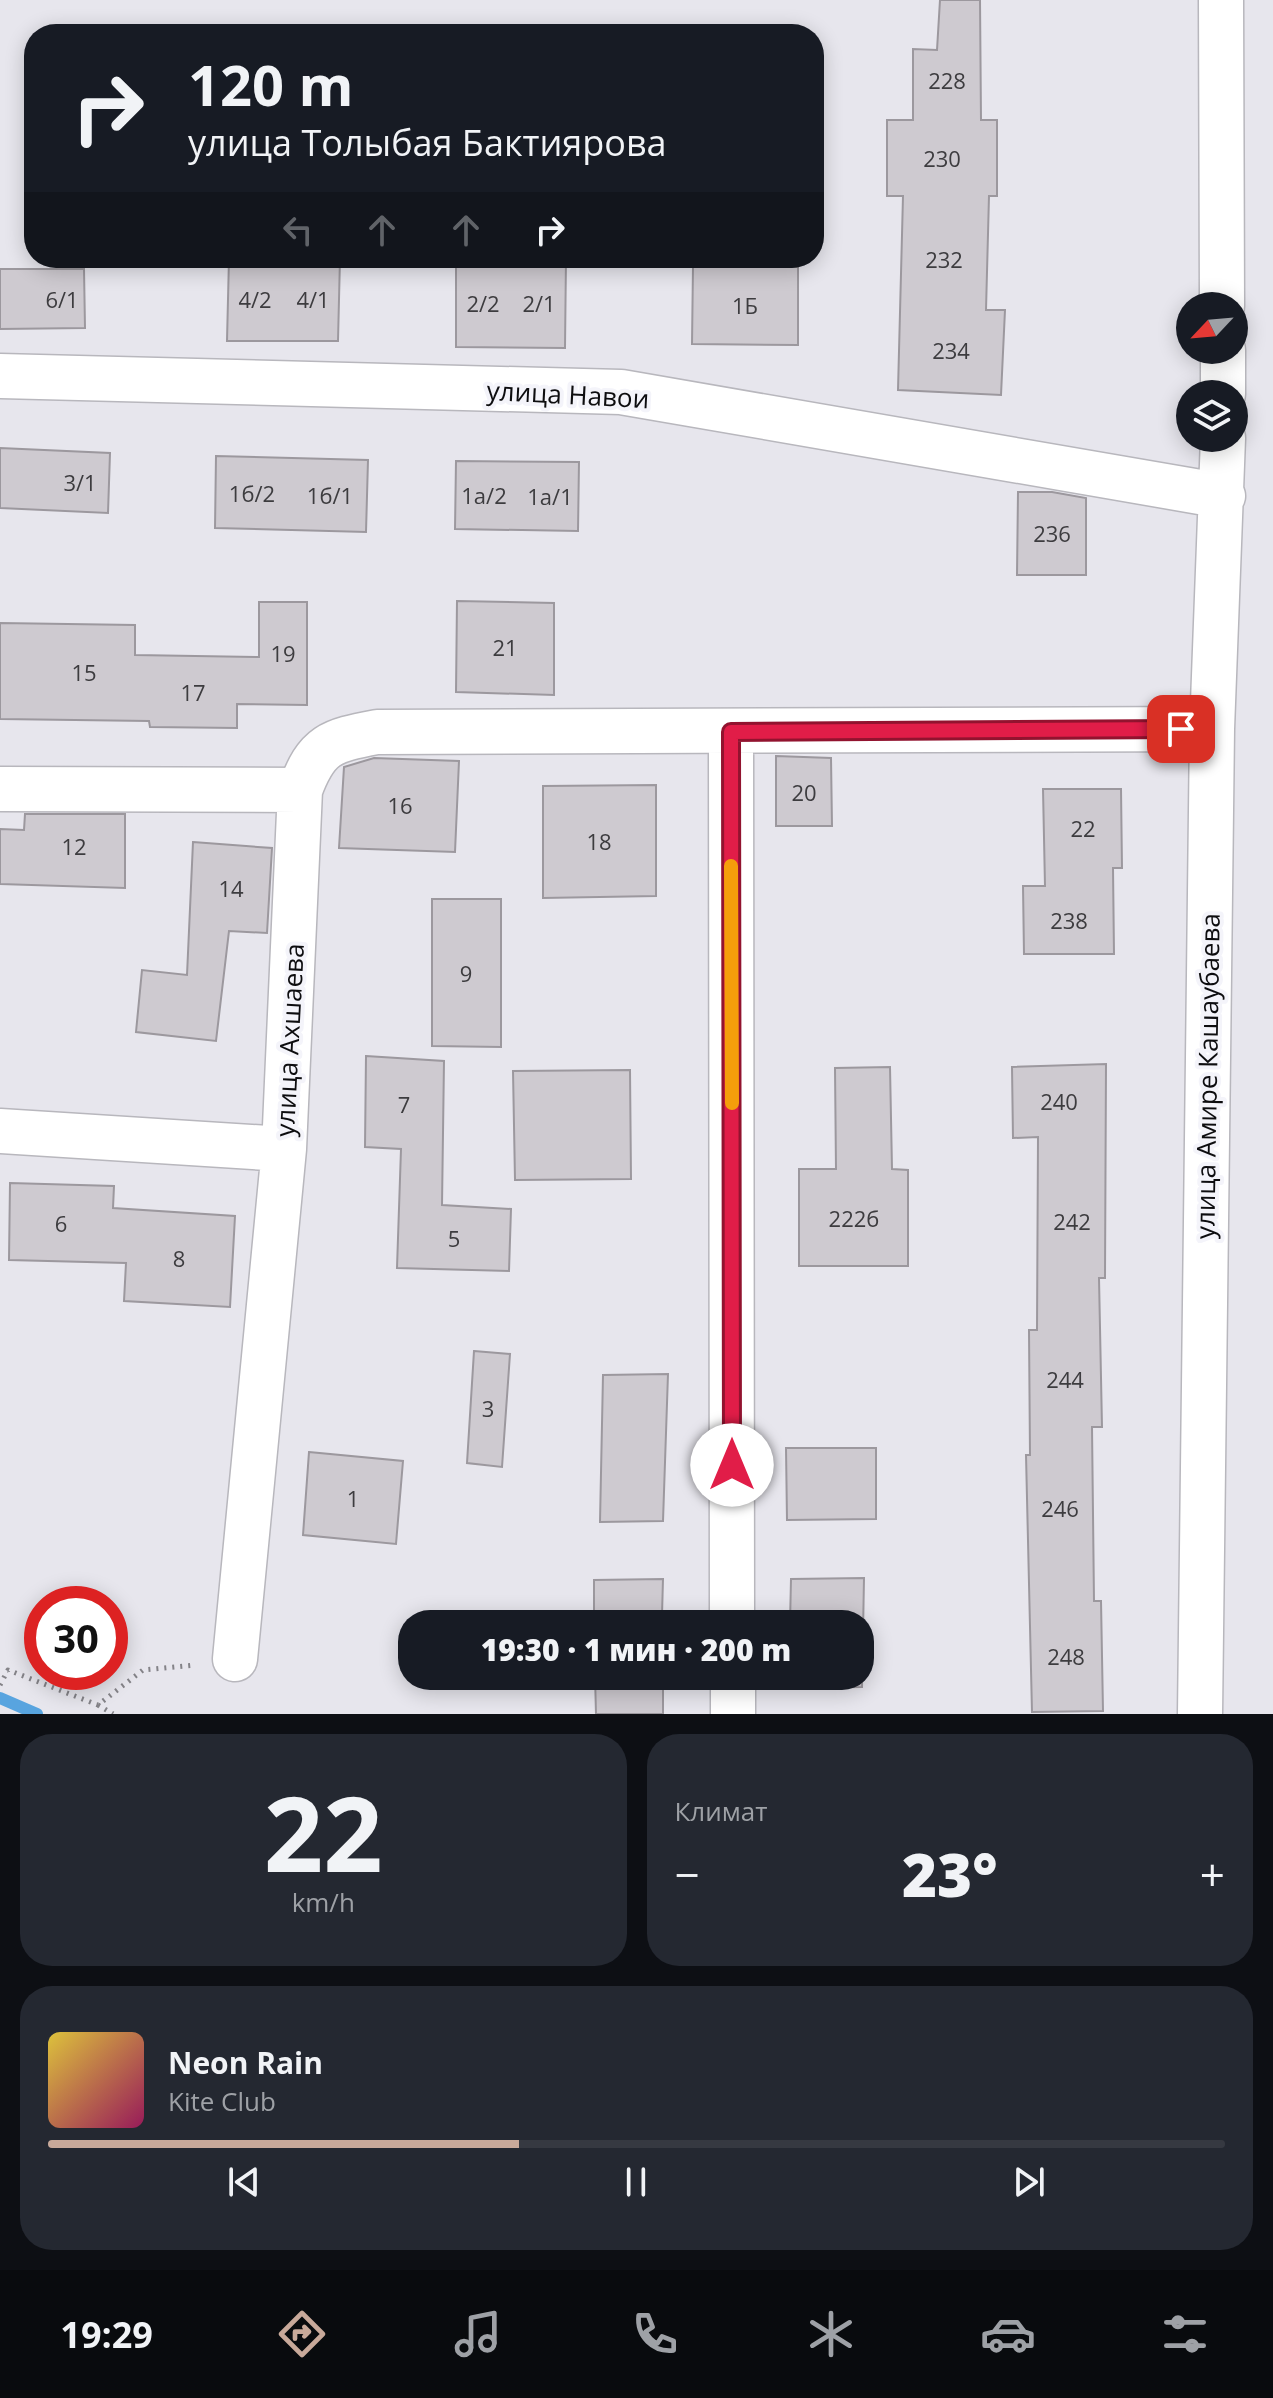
<!DOCTYPE html>
<html lang="ru">
<meta charset="utf-8">
<style>
:root{--surface:#171b24;--page:#242831;--text:#f1f3f6;--muted:#9ea1a6;--line:#363941;--accent:#c8a99a}
body{margin:0;font-family:"Open Sans",sans-serif;background:var(--page);color:var(--text);height:100vh;display:flex;flex-direction:column;font-size:30px;white-space:nowrap}
*{box-sizing:border-box;margin:0}
p{font-size:26px;color:var(--muted)}
.icon{flex:none;width:44px;height:44px;fill:none;stroke:currentColor;stroke-width:2;stroke-linecap:round;stroke-linejoin:round}
.map{position:relative;height:1714px;overflow:hidden}
.details{display:flex;flex-direction:column;gap:20px;padding:20px;background:#0d0f14;flex:1}
.details>*{flex:none}
.guide{position:absolute;left:24px;top:24px;width:800px;height:244px;border-radius:32px;box-shadow:0 4px 20px #0003;background:#171b24;color:var(--text);overflow:hidden}
.needle{width:52px;rotate:244deg}
.fabs{position:absolute;left:1176px;top:292px;display:grid;gap:16px}
.fabs a{display:grid;place-items:center;width:72px;height:72px;border-radius:50%;background:var(--surface);box-shadow:0 4px 20px #0003;font-size:40px}
.speed{position:absolute;left:24px;top:1586px;display:flex;gap:16px;font-size:40px;font-weight:700;text-align:center}
.speed>*{display:grid;place-content:center;width:104px;height:104px;border-radius:50%;background:var(--surface);box-shadow:0 4px 20px #0003;line-height:1}
.speed .limit{border:12px solid #d22;background:#fff;color:#111}
.pin{position:absolute;display:grid;place-items:center;width:68px;height:68px;color:#fff;margin:-34px;border-radius:16px;box-shadow:0 4px 12px #0006}
.me{position:absolute;width:88px;margin:-44px;rotate:0deg;stroke-linejoin:round;filter:drop-shadow(0 0 6px #0008)}
.turn{display:flex;align-items:center;gap:28px;height:168px;padding:0 32px;font-size:36px}
.turn .icon{width:104px;height:104px;stroke-width:2.5}
.turn b{display:block;font-size:56px;line-height:68px}
.lanes{display:flex;align-items:center;height:76px;padding:0 32px;background:#0003;justify-content:center;gap:40px;direction:ltr}
.lanes .off{opacity:.35}
.big{font-size:60px;font-weight:800;line-height:1.1}
.details .widget{flex:1;display:flex;flex-direction:column;justify-content:center;gap:12px;min-width:0;padding:0 28px;border-radius:32px;background:var(--page)}
.details .dial{align-items:center;gap:0}
.dial b{font-size:104px;line-height:1}
.song{display:flex;align-items:center;gap:24px}
.cover{width:96px;height:96px;border-radius:12px;background:linear-gradient(135deg,hsl(50 70% 55%),hsl(330 70% 35%))}
.played{height:8px;border-radius:4px;background:linear-gradient(90deg,var(--accent) 40%,var(--line) 40%)}
.keys{display:flex;justify-content:space-around;direction:ltr}
.heat{display:flex;justify-content:space-between;align-items:center;font-size:44px;direction:ltr}
.details .tiles{flex:1;display:grid;gap:20px;grid-template-columns:1fr 1fr}
.widget:last-child{grid-column:span 2}
.trip{position:absolute;left:398px;top:1610px;width:476px;height:80px;border-radius:32px;background:var(--surface);box-shadow:0 4px 20px #0003;font-weight:800;line-height:80px;text-align:center}
.tabs{display:flex;height:128px;justify-content:space-around;align-items:center;background:#090b0e;color:var(--muted)}
.tabs .icon{width:56px;height:56px}
.tabs .on{color:var(--accent)}
.tabs b{font-size:36px;color:var(--text)}
.map>svg:first-child{display:block}
.lines{fill:none;stroke-linecap:round;stroke-linejoin:round}
.stream{stroke:#58a4df;stroke-width:12}
.building{fill:#cecad0;stroke:#9c989e;stroke-width:2}
.minor-casing{stroke:#b8b7bd;stroke-width:47}
.path{stroke:#848388;stroke-width:5;stroke-dasharray:2 6;stroke-linecap:butt}
.minor{stroke:#fff;stroke-width:44}
.route-casing{stroke:#92132f;stroke-width:20}
.route{stroke:#e11d48;stroke-width:14}
.slow{stroke:#f59e0b;stroke-width:14}
.labels{text-anchor:middle;dominant-baseline:central;stroke-width:8;stroke-linejoin:round;paint-order:stroke}
.number-label{font-size:22px;fill:#3d3c3f}
.street-label{font-size:26px;fill:#0d0d0f;stroke:#f4f4fa}
</style>
<div class="map">
<svg width="1273" height="1714" viewBox="0 0 1273 1714">
<rect width="100%" height="100%" fill="#e7e6ed"/>
<g class="lines">
<!-- stream -->
<path class="stream" d="M0,1698L37,1714"/>
</g>
<!-- building -->
<path class="building" d="M940,0H980L981,120H997V196H989L986,310H1005L1001,395L898,390L903,196H887V120H913V49L937,50Z
M229,258H340L338,341H227Z
M456,258H566L565,348L456,347Z
M693,266L798,267V345L692,344Z
M0,269H84L85,328L0,329Z
M0,448L110,453L108,513L0,508Z
M216,456L368,460L366,532L215,528Z
M456,461L579,462L578,531L455,529Z
M1018,492H1052L1086,498V575H1017Z
M457,601L554,603V695L456,692Z
M259,602H307V705L237,704V728L150,727L149,721L0,719V623L135,625V655L259,657Z
M776,756L831,758L832,826H776Z
M374,758L459,761L455,852L339,848L344,767Z
M656,785V896L543,898V786Z
M1043,789H1121L1122,868H1113L1114,954H1024L1023,886H1045Z
M25,814H125V888L0,884V829L24,830Z
M193,842L272,848L267,933L229,931L216,1041L136,1032L142,970L187,975Z
M432,899H501V1047L432,1046Z
M366,1056L444,1061L442,1205L511,1209L509,1271L397,1268L401,1149L365,1147Z
M1106,1064L1105,1278H1099L1102,1427H1092L1094,1601H1101L1103,1711L1032,1712L1026,1455H1030L1029,1330H1037L1038,1137L1013,1138L1012,1067Z
M890,1067L892,1169L908,1170V1266H799V1169H836L835,1068Z
M630,1070L631,1179L515,1180L513,1071Z
M10,1183L114,1186L113,1208L235,1216L230,1307L124,1301L126,1263L9,1260Z
M474,1351L510,1354L502,1467L467,1463Z
M668,1374L663,1521L600,1522L603,1375Z
M786,1448H876V1519L787,1520Z
M309,1452L403,1461L396,1544L303,1535Z
M864,1578L862,1687L790,1688V1676H860V1624H790L791,1579Z
M663,1579L662,1615L594,1616V1580Z
M595,1676H663V1714H596Z"/>
<g class="lines">
<defs>
<path id="minor" d="M1221,0L1222,306
M1223,350V394
M0,376L621,392L1223,496
M731,732L732,1624
M0,789L300,790C317,744 330,741 377,732L1212,729
M0,1131L284,1149L300,790
M235,1659L284,1149
M733,1676V1714
M1200,1714L1212,729L1223,438"/>
</defs>
<!-- minor casing -->
<use href="#minor" class="minor-casing"/>
<!-- path -->
<path class="path" d="M0,1685L8,1670L98,1705L143,1670L195,1665
M98,1705L113,1714"/>
<!-- minor -->
<use href="#minor" class="minor"/>
</g>
<g class="lines">
<defs>
<path id="route" d="M732,1465L731,732L1181,729"/>
</defs>
<!-- route casing -->
<use href="#route" class="route-casing"/>
<!-- route -->
<use href="#route" class="route"/>
<!-- slow -->
<path class="slow" d="M731,866L732,1103"/>
</g>
<g class="labels">
<!-- number labels -->
<g class="number-label">
<text x="947" y="80">228</text>
<text x="942" y="158">230</text>
<text x="944" y="259">232</text>
<text x="62" y="299">6/1</text>
<text x="255" y="299">4/2</text>
<text x="313" y="299">4/1</text>
<text x="483" y="303">2/2</text>
<text x="539" y="303">2/1</text>
<text x="745" y="305">1Б</text>
<text x="951" y="350">234</text>
<text x="80" y="482">3/1</text>
<text x="252" y="493">1б/2</text>
<text x="330" y="495">1б/1</text>
<text x="484" y="495">1а/2</text>
<text x="550" y="496">1а/1</text>
<text x="1052" y="533">236</text>
<text x="505" y="647">21</text>
<text x="283" y="653">19</text>
<text x="84" y="672">15</text>
<text x="193" y="692">17</text>
<text x="804" y="792">20</text>
<text x="400" y="805">16</text>
<text x="1083" y="828">22</text>
<text x="599" y="841">18</text>
<text x="74" y="846">12</text>
<text x="231" y="888">14</text>
<text x="1069" y="920">238</text>
<text x="466" y="973">9</text>
<text x="1059" y="1101">240</text>
<text x="404" y="1104">7</text>
<text x="854" y="1218">222б</text>
<text x="1072" y="1221">242</text>
<text x="61" y="1223">6</text>
<text x="454" y="1238">5</text>
<text x="179" y="1258">8</text>
<text x="1065" y="1379">244</text>
<text x="488" y="1408">3</text>
<text x="353" y="1498">1</text>
<text x="1060" y="1508">246</text>
<text x="1066" y="1656">248</text>
</g>
<!-- street labels -->
<g class="street-label">
<text transform="translate(568 394) rotate(3)">улица Навои</text>
<text transform="translate(289 1040) rotate(-87)">улица Ахшаева</text>
<text transform="translate(1207 1076) rotate(-89)">улица Амире Кашаубаева</text>
</g>
</g>
</svg>
<div class="fabs">
<a><svg class="needle" viewBox="-14 -14 28 28"><path d="M0-13l5 13h-10z" fill="#e53935"/><path d="M0 13l5-13h-10z" fill="#9ea1a6"/></svg></a>
<a><svg class="icon" aria-label="layers" viewBox="0 0 24 24"><path d="M12 4l9 5-9 5-9-5zM3 14l9 5 9-5"/></svg></a>
</div>
<div class="speed"><div class="limit">30</div></div>
<div class="pin" style="left:1181px;top:729px;background:#d93025"><svg class="icon" aria-label="arrive" viewBox="0 0 24 24"><path d="M6 21V4h12l-3 4 3 4H6"/></svg></div>
<svg class="me" style="left:732px;top:1465px" viewBox="-20 -20 40 40"><circle r="19" fill="#fff"/><path d="M0-13L10 11 0 6-10 11z" fill="#e11d48"/></svg>
<div class="trip">19:30 · 1 мин · 200 m</div>
<div class="guide">
<div class="turn"><svg class="icon" aria-label="right" viewBox="0 0 24 24"><path d="M7 20v-9h11M14 6l5 5-5 5"/></svg><div><b>120 m</b>улица Толыбая Бактиярова</div></div>
<div class="lanes"><svg class="icon off" aria-label="left" viewBox="0 0 24 24"><path d="M17 20v-9H6M10 6l-5 5 5 5"/></svg><svg class="icon off" aria-label="ahead" viewBox="0 0 24 24"><path d="M12 20V5M6 11l6-6 6 6"/></svg><svg class="icon off" aria-label="ahead" viewBox="0 0 24 24"><path d="M12 20V5M6 11l6-6 6 6"/></svg><svg class="icon" aria-label="right" viewBox="0 0 24 24"><path d="M7 20v-9h11M14 6l5 5-5 5"/></svg></div>
</div>
</div>
<section class="details">
<div class="tiles">
<div class="widget dial"><b>22</b><p>km/h</p></div>
<div class="widget"><p>Климат</p>
<div class="heat"><a>−</a><b class="big">23°</b><a>+</a></div>
</div>
<div class="widget">
<div class="song"><i class="cover"></i><div><b>Neon Rain</b><p>Kite Club</p></div></div>
<div class="played"></div>
<div class="keys"><svg class="icon" aria-label="previous" viewBox="0 0 24 24"><path d="M18 5L8 12l10 7zM5 5v14"/></svg><svg class="icon" aria-label="pause" viewBox="0 0 24 24"><path d="M8 5v14M16 5v14"/></svg><svg class="icon" aria-label="next" viewBox="0 0 24 24"><path d="M6 5l10 7-10 7zM19 5v14"/></svg></div>
</div>
</div>
</section>
<nav class="tabs">
<b>19:29</b>
<svg class="icon on" aria-label="directions" viewBox="0 0 24 24"><path d="M12 3l9 9-9 9-9-9zM9 14v-3h6M13 9l2 2-2 2"/></svg>
<svg class="icon" aria-label="music" viewBox="0 0 24 24"><path d="M9 18V5l10-2v13"/><circle cx="6" cy="18" r="3"/><circle cx="16" cy="16" r="3"/></svg>
<svg class="icon" aria-label="phone" viewBox="0 0 24 24"><path d="M5 4h4l2 5-3 2q2 4 5 5l2-3 5 2v4C11 20 4 13 5 4z"/></svg>
<svg class="icon" aria-label="climate" viewBox="0 0 24 24"><path d="M12 3v18M4 7l16 10M4 17L20 7"/></svg>
<svg class="icon" aria-label="car" viewBox="0 0 24 24"><path d="M5 17H2v-5l4-1 3-4h7l3 4 3 1v5h-3M9 17h6M6 11h13"/><circle cx="7" cy="17" r="2"/><circle cx="17" cy="17" r="2"/></svg>
<svg class="icon" aria-label="filters" viewBox="0 0 24 24"><path d="M4 7h16M4 17h16"/><circle cx="9" cy="7" r="2"/><circle cx="15" cy="17" r="2"/></svg>
</nav>
